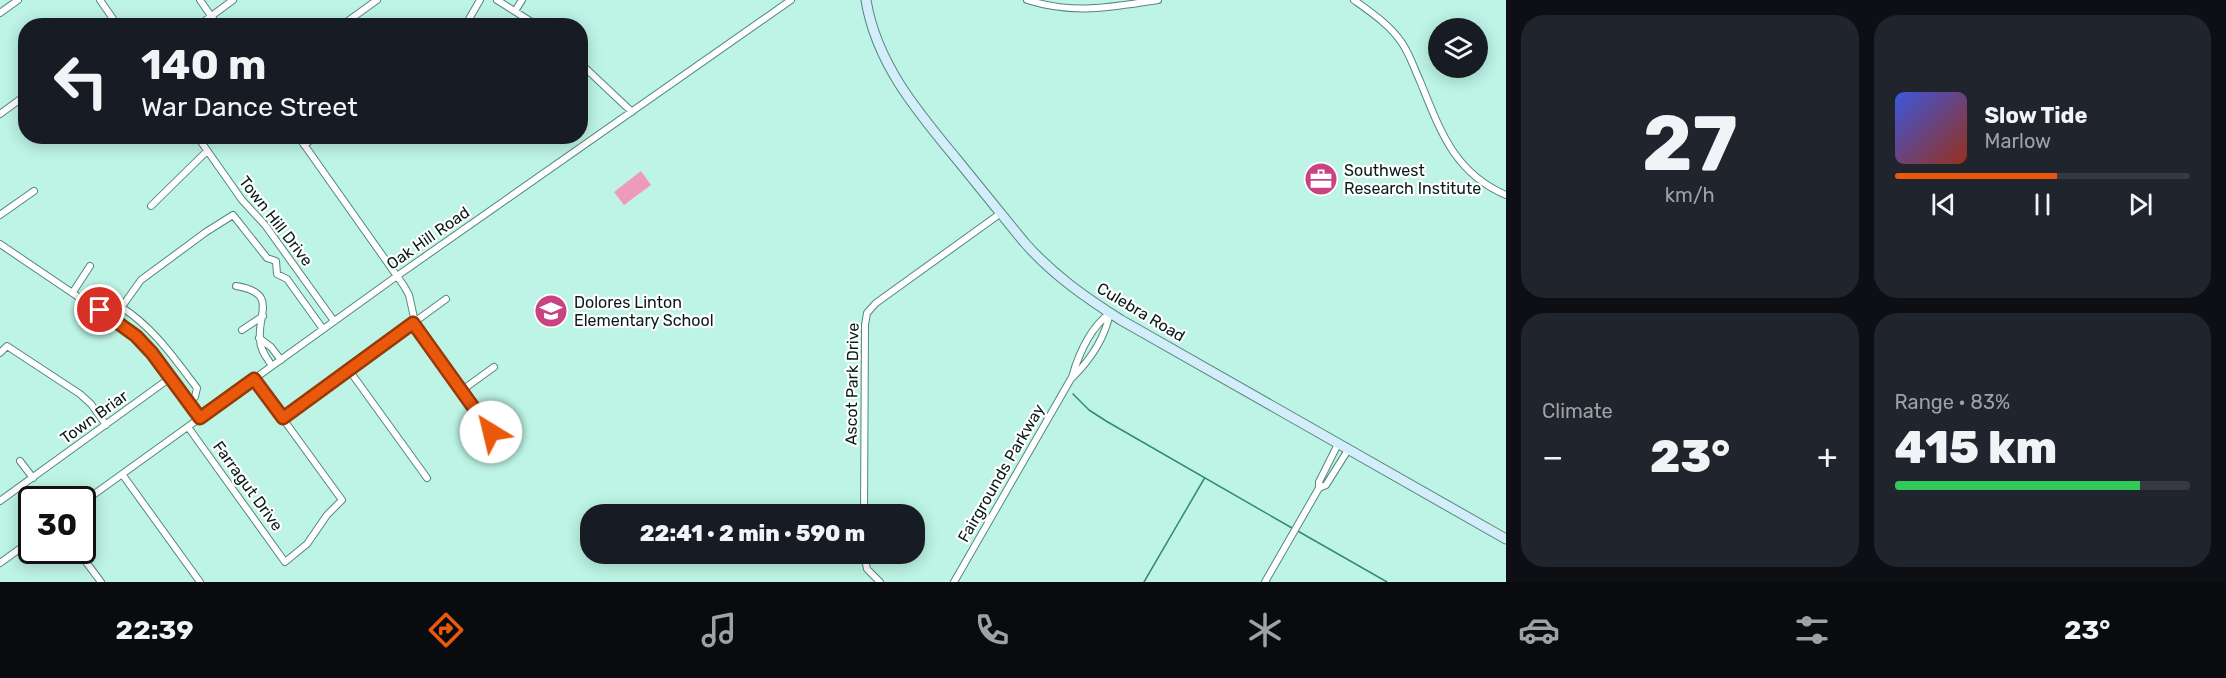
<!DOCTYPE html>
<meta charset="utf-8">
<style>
:root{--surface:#171b24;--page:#20242c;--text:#f1f3f6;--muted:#9ea1a6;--line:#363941;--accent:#ea580c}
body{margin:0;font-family:Rubik,sans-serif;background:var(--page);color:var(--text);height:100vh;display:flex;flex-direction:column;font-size:22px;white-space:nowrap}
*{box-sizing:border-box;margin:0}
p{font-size:20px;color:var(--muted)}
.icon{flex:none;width:33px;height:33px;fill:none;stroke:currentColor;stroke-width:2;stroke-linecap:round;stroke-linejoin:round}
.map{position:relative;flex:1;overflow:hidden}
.side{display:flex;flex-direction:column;gap:15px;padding:15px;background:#0d0f14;width:720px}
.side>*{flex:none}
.guide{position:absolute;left:18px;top:18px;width:570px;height:126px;border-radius:24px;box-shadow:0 3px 15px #0003;background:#171b24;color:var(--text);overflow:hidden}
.buttons{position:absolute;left:1428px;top:18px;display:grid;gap:12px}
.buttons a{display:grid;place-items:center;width:60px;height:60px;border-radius:50%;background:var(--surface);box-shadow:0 3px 15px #0003;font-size:30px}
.speed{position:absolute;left:18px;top:486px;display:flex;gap:12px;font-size:30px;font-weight:700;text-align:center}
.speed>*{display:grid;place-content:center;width:78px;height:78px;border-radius:50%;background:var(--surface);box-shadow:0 3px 15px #0003;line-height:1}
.speed .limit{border:3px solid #111;border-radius:9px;background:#fff;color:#111}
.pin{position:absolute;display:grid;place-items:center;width:51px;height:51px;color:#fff;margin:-26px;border:3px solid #fff;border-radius:50%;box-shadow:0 2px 6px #0007}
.me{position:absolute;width:66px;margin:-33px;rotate:324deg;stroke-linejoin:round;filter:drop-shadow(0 0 4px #0008)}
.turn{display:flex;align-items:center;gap:21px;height:126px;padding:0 24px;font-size:27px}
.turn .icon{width:78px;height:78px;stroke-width:2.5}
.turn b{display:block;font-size:42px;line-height:51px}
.big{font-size:45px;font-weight:800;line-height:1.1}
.side .widget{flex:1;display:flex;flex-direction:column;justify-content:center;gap:9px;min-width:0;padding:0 21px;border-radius:24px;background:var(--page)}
.side .dial{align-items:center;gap:0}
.dial b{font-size:78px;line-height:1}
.song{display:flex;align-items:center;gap:18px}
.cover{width:72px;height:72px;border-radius:9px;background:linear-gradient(135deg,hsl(230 70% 55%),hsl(10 70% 35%))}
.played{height:6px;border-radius:3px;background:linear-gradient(90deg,var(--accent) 55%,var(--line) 55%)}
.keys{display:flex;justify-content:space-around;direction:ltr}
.heat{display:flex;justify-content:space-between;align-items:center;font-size:33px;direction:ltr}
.charge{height:9px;border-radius:4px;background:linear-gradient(90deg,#34c759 83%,var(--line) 0)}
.side .tiles{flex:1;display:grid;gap:15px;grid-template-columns:repeat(2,1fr)}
.trip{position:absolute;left:580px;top:504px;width:345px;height:60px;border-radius:24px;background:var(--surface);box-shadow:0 3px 15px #0003;font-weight:800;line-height:60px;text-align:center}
.tabs{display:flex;height:96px;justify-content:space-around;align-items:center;background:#090b0e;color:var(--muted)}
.tabs .icon{width:42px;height:42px}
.tabs .on{color:var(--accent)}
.tabs b{font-size:27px;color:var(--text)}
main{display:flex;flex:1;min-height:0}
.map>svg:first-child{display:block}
.garden{fill:#ee9bbb}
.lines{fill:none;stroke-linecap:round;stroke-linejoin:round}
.stream{stroke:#328a76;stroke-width:1.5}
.street-casing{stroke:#54887a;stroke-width:8}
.secondary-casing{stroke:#54887a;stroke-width:11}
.street{stroke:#fff;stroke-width:6}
.secondary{stroke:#d4edfb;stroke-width:9}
.route-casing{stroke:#983908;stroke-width:15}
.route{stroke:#ea580c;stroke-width:10}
.labels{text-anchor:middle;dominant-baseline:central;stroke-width:4.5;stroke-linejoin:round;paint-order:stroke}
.poi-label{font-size:16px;fill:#081d18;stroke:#fff;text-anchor:start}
.street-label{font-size:16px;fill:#081d18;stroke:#fff}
</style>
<main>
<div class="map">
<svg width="1506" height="582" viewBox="0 0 1506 582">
<rect width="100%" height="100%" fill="#bdf4e5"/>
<!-- garden -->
<path class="garden" d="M641,171L651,185L624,205L614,192Z"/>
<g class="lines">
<!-- stream -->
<path class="stream" d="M1073,394L1089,410L1106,421L1292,528
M1296,530L1387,582
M1144,582L1204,479"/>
<defs>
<path id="street" d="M100,0L118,26
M200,0L218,26
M497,0L538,26
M1027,0C1075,15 1110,7 1158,0
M1354,0C1372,13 1390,25 1402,43C1410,55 1414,68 1420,81C1440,130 1454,173 1506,195
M515,11L522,0
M0,13L18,0
M198,26L233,0
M341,26L377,0
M465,26L480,0
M580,63L632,112
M0,114L26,95
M197,136L242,200L265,225L334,321
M298,136L404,286L409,295L415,322
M304,145L316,136
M151,206L207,151
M0,215L34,191
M0,244L136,336L152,353L200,418
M236,286C279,293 257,314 260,340C260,350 267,358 272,366
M73,292L90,266
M121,307C153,327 174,358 197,388L195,397L188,402
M113,319L141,280L206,232L233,215L267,258L276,261L277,274L287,279L323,329
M413,323L491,432
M242,330L263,316
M259,338L271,347L281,360
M0,353L7,346L80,394L91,404L106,425
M349,370L427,478
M1073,377C1091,359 1105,337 1110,313
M461,391L494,367
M283,418L446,299
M188,427L285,562L307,544L327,515L342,500L254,379
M20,461L33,478
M122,474L200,582
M1319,488L1326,485L1348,450
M0,501L170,378
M82,503L397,276L791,0
M864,514L865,325L867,313L876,303L1001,213
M77,550L101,582
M864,554L867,569L880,582
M0,563L32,540
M954,582L1072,377C1079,353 1090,328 1110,313
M1265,582L1319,488V482L1338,444"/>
<path id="secondary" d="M866,0C876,62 916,110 955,157C978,185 1001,214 1024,242C1052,274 1086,298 1121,320L1506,539"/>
</defs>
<!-- street casing -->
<use href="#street" class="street-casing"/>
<!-- secondary casing -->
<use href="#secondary" class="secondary-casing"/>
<!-- street -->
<use href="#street" class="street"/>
<!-- secondary -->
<use href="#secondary" class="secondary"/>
</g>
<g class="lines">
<defs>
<path id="route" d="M100,310L136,336L152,353L200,418L254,379L283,418L413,323L491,432"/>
</defs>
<!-- route casing -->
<use href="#route" class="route-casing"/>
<!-- route -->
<use href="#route" class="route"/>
</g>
<!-- icons -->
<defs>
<symbol id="office-disc" viewBox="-11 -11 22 22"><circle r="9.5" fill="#c94281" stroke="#fff"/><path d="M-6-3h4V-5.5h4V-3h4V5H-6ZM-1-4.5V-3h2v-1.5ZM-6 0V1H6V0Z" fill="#fff"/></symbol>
<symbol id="school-disc" viewBox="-11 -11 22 22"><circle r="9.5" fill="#c94281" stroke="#fff"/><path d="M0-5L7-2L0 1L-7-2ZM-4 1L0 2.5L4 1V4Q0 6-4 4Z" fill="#fff"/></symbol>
</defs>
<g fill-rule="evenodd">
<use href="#office-disc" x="1302" y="160" width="38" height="38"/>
<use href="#school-disc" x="532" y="292" width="38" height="38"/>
</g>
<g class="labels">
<!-- poi labels -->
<g class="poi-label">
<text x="1344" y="170">Southwest<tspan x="1344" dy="18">Research Institute</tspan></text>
<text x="574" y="302">Dolores Linton<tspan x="574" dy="18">Elementary School</tspan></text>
</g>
<!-- street labels -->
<g class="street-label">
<text transform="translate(276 221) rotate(52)">Town Hill Drive</text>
<text transform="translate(428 238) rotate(-35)">Oak Hill Road</text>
<text transform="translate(1141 312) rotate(31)">Culebra Road</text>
<text transform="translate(852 384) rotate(-89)">Ascot Park Drive</text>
<text transform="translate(94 417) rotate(-36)">Town Briar</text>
<text transform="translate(1001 473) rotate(-60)">Fairgrounds Parkway</text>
<text transform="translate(248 486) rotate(54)">Farragut Drive</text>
</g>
</g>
</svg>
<div class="buttons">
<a><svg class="icon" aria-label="layers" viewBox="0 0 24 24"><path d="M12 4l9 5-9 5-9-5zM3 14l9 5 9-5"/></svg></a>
</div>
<div class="speed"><div class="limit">30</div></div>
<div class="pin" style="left:100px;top:310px;background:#d93025"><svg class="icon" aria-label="arrive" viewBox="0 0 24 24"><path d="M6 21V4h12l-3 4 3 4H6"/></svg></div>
<svg class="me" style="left:491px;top:432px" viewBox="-20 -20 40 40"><circle r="19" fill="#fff"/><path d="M0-13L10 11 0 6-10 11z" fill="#ea580c"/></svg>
<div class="trip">22:41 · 2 min · 590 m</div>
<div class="guide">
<div class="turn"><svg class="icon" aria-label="left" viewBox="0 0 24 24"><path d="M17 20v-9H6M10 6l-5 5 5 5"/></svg><div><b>140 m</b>War Dance Street</div></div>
</div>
</div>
<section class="side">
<div class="tiles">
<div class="widget dial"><b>27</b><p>km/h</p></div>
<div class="widget">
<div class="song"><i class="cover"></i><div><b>Slow Tide</b><p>Marlow</p></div></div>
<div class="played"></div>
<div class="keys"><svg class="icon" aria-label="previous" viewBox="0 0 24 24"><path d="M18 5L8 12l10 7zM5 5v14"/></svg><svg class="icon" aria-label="pause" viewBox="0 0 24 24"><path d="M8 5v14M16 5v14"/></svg><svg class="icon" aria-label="next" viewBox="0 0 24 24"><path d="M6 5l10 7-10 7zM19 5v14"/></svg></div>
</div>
<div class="widget"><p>Climate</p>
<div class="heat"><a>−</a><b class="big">23°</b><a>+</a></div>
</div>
<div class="widget"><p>Range · 83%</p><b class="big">415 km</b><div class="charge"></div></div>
</div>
</section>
</main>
<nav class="tabs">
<b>22:39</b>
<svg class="icon on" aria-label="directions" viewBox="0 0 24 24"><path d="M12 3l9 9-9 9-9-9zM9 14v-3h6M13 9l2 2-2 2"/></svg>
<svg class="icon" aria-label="music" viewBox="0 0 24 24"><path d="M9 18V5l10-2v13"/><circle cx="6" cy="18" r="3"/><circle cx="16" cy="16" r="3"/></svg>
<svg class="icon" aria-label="phone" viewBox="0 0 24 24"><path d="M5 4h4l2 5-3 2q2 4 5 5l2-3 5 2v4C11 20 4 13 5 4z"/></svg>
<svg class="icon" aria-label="climate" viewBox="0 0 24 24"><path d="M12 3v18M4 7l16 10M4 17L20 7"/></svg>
<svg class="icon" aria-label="car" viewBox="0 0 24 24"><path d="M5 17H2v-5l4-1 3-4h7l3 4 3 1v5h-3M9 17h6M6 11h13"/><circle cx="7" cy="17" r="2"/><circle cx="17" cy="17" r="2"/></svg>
<svg class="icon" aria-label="filters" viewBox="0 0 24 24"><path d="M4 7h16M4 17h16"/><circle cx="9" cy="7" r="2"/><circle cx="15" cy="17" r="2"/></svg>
<b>23°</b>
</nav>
